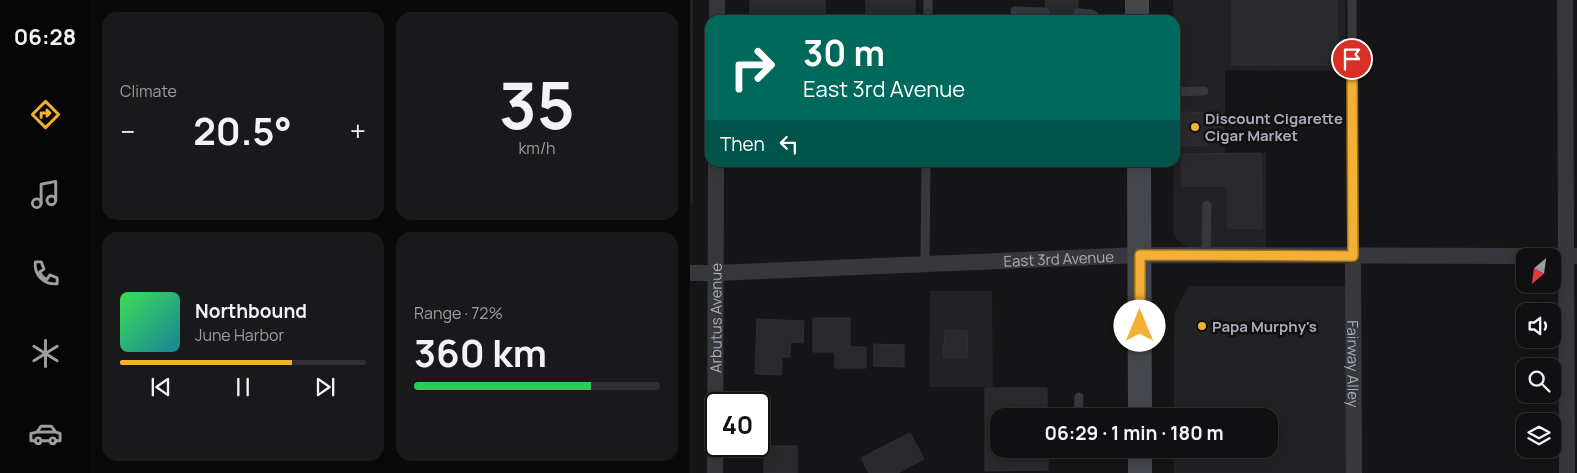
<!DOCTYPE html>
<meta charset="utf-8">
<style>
:root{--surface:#101012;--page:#19191b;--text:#f1f3f6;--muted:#9c9d9f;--line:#303032;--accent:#f2b134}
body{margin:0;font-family:Manrope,sans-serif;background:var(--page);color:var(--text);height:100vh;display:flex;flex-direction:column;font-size:19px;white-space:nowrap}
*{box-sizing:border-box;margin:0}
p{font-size:16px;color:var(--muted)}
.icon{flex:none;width:28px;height:28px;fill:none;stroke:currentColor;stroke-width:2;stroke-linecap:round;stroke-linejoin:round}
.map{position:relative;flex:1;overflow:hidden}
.sheet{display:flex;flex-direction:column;gap:12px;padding:12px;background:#09090a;width:600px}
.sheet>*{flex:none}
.hud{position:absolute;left:15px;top:15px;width:475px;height:152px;border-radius:15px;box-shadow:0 2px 12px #0003,0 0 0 1px var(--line);background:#00695c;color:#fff;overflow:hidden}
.needle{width:32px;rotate:209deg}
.tools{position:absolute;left:826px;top:248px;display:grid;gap:10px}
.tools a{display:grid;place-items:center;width:45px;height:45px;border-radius:10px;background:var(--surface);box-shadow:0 2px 12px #0003,0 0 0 1px var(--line);font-size:25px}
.speed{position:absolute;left:15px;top:392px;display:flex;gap:10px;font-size:25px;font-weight:700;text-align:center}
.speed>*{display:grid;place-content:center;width:65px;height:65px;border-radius:50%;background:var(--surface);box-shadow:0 2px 12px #0003,0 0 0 1px var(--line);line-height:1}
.speed .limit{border:2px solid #111;border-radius:8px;background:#fff;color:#111}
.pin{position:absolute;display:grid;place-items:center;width:42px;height:42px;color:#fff;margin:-21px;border:2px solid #fff;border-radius:50%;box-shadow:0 1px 5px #0007}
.me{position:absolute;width:55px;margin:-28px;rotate:0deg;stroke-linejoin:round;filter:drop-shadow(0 0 4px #0008)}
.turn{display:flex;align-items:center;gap:18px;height:105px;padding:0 15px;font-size:22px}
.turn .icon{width:65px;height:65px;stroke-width:2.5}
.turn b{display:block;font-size:35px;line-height:42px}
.then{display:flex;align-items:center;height:48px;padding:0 15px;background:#0003;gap:10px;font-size:19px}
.big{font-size:38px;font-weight:700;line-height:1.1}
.sheet .widget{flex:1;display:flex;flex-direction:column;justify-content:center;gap:8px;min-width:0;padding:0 18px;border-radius:15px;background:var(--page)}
.sheet .dial{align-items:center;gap:0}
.dial b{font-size:65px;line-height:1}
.song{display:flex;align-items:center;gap:15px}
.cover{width:60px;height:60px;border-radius:8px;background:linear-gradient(135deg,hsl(130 70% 55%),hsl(190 70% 35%))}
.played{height:5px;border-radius:2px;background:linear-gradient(90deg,var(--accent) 70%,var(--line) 70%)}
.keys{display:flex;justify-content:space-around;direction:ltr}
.heat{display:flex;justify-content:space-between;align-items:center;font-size:28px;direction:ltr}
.charge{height:8px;border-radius:4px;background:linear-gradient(90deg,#34c759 72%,var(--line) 0)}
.sheet .tiles{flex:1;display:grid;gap:12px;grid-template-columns:repeat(2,1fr)}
.trip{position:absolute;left:300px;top:408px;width:288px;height:50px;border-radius:15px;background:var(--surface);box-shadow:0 2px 12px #0003,0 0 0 1px var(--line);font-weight:700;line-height:50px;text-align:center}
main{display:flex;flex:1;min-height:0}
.dock{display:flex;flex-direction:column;width:90px;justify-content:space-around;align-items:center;background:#060607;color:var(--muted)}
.dock .icon{width:35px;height:35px}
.dock .selected{color:var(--accent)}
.dock b{font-size:22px;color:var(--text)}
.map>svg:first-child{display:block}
.built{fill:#222225}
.building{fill:#29292c;stroke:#303034}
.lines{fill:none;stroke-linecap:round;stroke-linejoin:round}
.lane{stroke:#37383d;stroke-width:9}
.street{stroke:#37383d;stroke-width:16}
.secondary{stroke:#45474d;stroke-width:24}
.route-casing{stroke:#9d7322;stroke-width:12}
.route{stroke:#f2b134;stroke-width:9}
.poi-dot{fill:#f2b134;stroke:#111113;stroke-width:2}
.labels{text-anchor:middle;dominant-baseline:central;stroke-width:5;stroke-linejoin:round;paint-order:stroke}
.poi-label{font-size:15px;font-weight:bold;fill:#a8adb8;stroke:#111113;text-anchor:start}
.street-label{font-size:15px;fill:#a8adb8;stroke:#111113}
</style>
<main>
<nav class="dock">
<b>06:28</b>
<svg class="icon selected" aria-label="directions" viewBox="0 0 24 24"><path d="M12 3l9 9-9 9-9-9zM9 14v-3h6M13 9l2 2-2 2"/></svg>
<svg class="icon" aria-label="music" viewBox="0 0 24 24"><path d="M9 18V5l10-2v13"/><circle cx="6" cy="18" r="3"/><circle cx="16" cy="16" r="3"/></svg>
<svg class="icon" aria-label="phone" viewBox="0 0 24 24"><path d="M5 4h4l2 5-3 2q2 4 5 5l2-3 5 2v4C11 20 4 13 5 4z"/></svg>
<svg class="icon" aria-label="climate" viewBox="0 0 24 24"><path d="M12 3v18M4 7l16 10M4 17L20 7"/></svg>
<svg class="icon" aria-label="car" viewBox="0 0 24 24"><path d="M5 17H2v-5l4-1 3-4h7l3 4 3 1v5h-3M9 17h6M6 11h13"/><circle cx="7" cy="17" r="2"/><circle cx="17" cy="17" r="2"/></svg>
</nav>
<section class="sheet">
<div class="tiles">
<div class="widget"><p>Climate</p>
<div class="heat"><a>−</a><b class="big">20.5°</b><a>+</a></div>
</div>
<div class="widget dial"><b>35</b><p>km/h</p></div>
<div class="widget">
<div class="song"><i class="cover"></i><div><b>Northbound</b><p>June Harbor</p></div></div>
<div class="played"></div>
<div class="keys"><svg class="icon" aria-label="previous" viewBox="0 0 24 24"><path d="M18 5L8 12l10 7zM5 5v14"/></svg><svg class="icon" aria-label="pause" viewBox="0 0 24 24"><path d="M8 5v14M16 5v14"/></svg><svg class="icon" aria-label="next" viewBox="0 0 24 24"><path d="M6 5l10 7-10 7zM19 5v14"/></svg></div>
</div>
<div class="widget"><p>Range · 72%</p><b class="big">360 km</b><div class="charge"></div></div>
</div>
</section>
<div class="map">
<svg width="887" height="473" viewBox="0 0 887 473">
<rect width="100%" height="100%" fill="#161618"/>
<!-- built -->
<path class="built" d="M0,0H3V204H0Z
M483,0H655L656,71L535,70V153H576V249H501L487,240L483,232L485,20H483Z
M499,286H660L659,473H484V449H579V416H484V313Z
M240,291H302L303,387H239Z"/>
<!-- building -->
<path class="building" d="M60,0H135V20H60Z
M176,0H225V20H176Z
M356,0H388L387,20H355Z
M542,0H647V65H542Z
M491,112L534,113V127L518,126L517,146L490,145Z
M571,153L572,228H538V186H492V154Z
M123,318H160V347H176V368H145V352H123Z
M67,319L114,321L113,343L100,342V357H92L91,375L65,374Z
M255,330L278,331L277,358L253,357Z
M184,344L214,345V367L184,366Z
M295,388H357V416H309V449H358V470L295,471Z
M220,433L234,459L208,473H179L171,458Z
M74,446H107V473H74Z"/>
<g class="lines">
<!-- lane -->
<path class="lane" d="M662,0L663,255
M388,13L402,14L406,18L405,20
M238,20V0
M325,20V11L355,12
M485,92L514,91
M516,255L517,205
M235,264L236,162
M388,416L389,397
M405,449L450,451"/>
<!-- street -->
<g class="street">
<path d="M875,0L877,473"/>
<path d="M27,20V0"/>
<path id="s1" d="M663,255L664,473"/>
<path id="s2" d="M0,273H24L450,255L887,256"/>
<path id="s3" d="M25,473L26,162"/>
</g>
<!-- secondary -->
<path class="secondary" d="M447,0V20
M449,162L450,416
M450,473V449"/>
</g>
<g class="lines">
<defs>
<path id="route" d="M450,326V255L663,256L662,59"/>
</defs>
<!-- route casing -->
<use href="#route" class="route-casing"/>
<!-- route -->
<use href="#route" class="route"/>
</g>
<!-- markers -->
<g class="poi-dot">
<circle cx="505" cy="127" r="5"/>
<circle cx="512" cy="326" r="5"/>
</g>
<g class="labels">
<!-- poi labels -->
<g class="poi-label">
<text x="515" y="118">Discount Cigarette<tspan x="515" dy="17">Cigar Market</tspan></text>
<text x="522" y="326">Papa Murphy's</text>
</g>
<!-- street labels -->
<g class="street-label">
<text stroke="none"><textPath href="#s2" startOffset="369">East 3rd Avenue</textPath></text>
<text stroke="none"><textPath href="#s3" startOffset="155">Arbutus Avenue</textPath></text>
<text stroke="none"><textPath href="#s1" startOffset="109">Fairway Alley</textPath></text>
</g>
</g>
</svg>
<div class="tools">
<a><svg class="needle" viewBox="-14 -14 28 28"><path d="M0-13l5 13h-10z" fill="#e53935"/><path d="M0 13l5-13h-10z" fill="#9c9d9f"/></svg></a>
<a><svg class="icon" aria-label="sound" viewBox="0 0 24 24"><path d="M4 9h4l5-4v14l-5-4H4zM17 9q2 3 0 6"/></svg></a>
<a><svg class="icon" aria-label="search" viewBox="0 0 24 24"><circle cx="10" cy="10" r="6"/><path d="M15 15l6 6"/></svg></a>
<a><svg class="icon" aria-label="layers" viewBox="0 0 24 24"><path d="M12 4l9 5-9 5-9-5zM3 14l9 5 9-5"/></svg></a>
</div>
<div class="speed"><div class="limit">40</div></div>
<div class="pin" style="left:662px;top:59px;background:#d93025"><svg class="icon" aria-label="arrive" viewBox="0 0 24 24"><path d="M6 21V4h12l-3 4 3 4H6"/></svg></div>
<svg class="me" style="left:450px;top:326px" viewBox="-20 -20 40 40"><circle r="19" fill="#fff"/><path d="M0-13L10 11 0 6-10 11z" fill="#f2b134"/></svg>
<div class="trip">06:29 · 1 min · 180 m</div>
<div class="hud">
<div class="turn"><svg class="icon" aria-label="right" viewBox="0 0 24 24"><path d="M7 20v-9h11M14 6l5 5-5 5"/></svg><div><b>30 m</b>East 3rd Avenue</div></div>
<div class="then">Then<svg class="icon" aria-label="left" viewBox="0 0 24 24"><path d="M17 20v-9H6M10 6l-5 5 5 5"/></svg></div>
</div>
</div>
</main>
